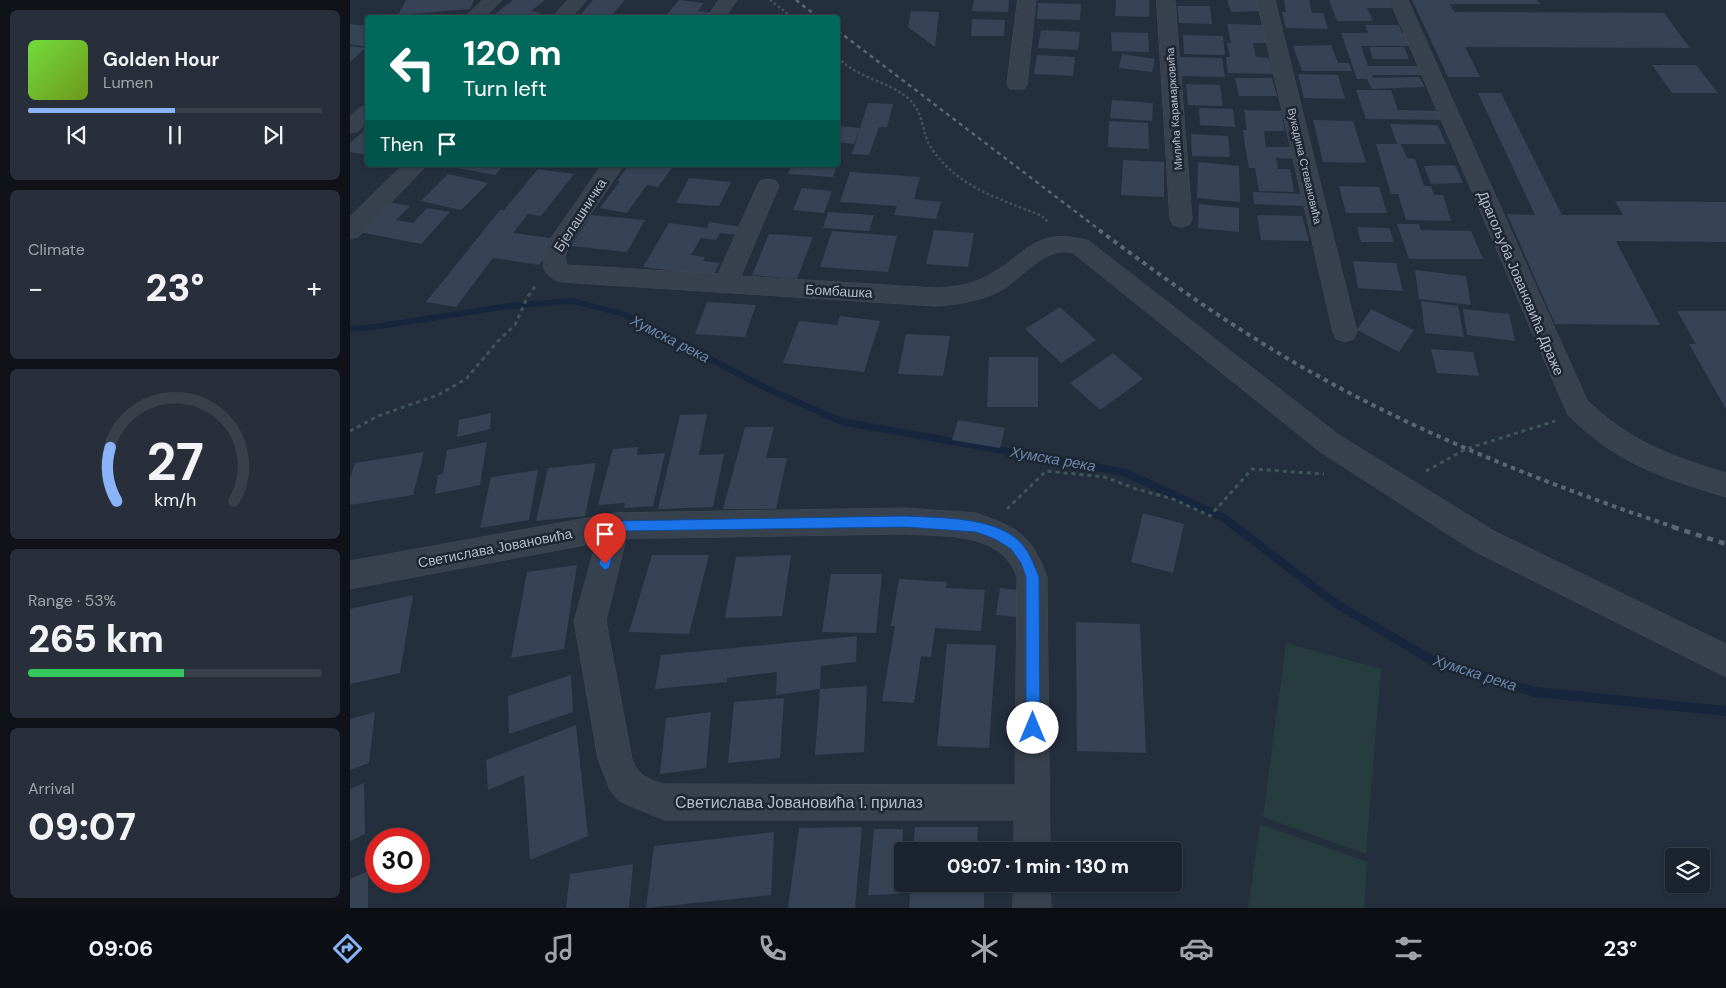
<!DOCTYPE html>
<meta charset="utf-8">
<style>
:root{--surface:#1b232e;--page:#282f3a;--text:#f1f3f6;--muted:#a0a4aa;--line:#39404a;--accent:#8ab4f8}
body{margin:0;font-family:"DM Sans",sans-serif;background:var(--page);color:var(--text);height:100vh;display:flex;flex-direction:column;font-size:19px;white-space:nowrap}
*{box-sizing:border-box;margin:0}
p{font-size:16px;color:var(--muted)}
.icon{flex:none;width:28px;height:28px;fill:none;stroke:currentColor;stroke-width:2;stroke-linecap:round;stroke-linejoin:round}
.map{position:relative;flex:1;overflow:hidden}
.sheet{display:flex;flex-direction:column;gap:10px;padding:10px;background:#0f1319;width:350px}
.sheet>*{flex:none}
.hud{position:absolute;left:15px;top:15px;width:475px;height:152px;border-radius:5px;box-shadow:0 1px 4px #0004,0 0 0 1px var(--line);background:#00695c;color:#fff;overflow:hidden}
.buttons{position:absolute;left:1315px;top:848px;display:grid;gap:10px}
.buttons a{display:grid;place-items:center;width:45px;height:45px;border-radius:5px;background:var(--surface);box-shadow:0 1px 4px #0004,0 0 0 1px var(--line);font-size:25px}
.speed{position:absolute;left:15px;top:828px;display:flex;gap:10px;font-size:25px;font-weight:700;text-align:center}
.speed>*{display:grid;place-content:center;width:65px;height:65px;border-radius:50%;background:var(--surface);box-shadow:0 1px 4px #0004,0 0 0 1px var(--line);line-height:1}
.speed .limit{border:8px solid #d22;background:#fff;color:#111}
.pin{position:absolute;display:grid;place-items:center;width:42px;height:42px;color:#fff;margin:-51px -21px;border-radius:50% 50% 50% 0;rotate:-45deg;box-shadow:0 0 5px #0007}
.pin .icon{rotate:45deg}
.me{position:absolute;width:55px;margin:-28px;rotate:0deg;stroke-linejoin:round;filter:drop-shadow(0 0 4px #0008)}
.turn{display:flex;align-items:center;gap:18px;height:105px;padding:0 15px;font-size:22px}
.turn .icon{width:65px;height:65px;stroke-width:2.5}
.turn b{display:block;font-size:35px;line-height:42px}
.then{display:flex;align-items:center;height:48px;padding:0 15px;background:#0003;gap:10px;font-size:19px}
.big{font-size:38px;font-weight:800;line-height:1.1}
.sheet .card{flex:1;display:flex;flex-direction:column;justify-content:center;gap:8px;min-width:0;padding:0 18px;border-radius:8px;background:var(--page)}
.sheet .dial{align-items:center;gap:0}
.dial svg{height:130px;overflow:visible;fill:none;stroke:var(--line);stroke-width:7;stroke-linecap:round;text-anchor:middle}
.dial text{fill:var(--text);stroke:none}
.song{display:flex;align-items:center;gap:15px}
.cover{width:60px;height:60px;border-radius:8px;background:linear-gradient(135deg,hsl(100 70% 55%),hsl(80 70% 35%))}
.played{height:5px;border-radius:2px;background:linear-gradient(90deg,var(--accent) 50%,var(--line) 50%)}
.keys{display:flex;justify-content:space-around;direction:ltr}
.heat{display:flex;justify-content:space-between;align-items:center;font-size:28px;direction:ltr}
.charge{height:8px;border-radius:4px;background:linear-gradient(90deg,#34c759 53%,var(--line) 0)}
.trip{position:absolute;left:544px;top:842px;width:288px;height:50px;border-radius:5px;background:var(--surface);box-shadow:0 1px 4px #0004,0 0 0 1px var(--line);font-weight:800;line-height:50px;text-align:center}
.tabs{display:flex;height:80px;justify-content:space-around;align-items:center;background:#0b0e12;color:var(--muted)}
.tabs .icon{width:35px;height:35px}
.tabs .active{color:var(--accent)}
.tabs b{font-size:22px;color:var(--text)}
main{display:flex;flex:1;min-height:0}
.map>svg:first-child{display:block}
.green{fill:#263c3f}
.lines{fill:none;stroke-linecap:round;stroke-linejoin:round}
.stream{fill:#17263c;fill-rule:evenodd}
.building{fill:#364354}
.street-casing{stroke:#414a57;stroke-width:1}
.path-far1{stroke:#3f5557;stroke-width:2.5;stroke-dasharray:2.5 2.5;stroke-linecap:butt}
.path{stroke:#3f5557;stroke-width:3;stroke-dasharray:4 4;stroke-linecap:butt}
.street{fill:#38414e;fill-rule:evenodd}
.rail-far2{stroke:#5a6575;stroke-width:2.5;stroke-dasharray:4 4;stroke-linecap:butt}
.rail-far1{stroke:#5a6575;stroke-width:4;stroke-dasharray:4.5 4.5;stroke-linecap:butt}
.rail{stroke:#5a6575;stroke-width:4.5;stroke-dasharray:6 6;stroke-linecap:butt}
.route{fill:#1a73e8;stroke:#114b97}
.labels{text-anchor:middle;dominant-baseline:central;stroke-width:5;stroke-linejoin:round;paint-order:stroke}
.far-street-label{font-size:11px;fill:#b4bcc9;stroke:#1d2633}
.street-label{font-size:14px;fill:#b4bcc9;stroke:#1d2633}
.water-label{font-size:15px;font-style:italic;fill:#6d86a8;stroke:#1d2633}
.near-street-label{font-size:16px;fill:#b4bcc9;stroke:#1d2633}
</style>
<main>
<section class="sheet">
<div class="card">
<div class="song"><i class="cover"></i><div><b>Golden Hour</b><p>Lumen</p></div></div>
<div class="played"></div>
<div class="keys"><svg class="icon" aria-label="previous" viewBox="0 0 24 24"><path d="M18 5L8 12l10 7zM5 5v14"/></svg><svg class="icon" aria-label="pause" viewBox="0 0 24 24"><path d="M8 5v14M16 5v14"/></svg><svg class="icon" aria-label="next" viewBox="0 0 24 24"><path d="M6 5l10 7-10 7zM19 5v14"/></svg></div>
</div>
<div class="card"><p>Climate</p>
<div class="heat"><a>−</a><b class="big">23°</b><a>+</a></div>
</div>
<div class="card dial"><svg viewBox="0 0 100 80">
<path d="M14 69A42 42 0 1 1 86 69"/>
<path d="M14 69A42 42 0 0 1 10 36" stroke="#8ab4f8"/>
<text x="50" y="56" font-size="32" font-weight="700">27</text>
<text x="50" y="72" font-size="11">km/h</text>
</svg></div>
<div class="card"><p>Range · 53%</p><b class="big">265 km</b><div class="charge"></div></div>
<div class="card"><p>Arrival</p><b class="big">09:07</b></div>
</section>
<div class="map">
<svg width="1376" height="908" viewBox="0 0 1376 908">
<rect width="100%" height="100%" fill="#242f3e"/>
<!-- green -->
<path class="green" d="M936,643L1031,669L1016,854L913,817Z
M910,824L1017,862L1014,908H898Z"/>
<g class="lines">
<!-- stream -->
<path class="stream" d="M222,298L276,312L421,387L492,418L777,469L877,515L988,600L1085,657L1185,687L1376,706V716L1185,697L1083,666L982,606L871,521L773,476L491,425L415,391L271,316L222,304L158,309L24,330L0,332V326L24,324L158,303Z"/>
</g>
<!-- building -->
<path class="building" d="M56,0H124L120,9L48,15Z
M163,0H195L181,11L190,13L184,18H140Z
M243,0H275L262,15L276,18H228Z
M329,0L354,3L348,11L365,13L361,18H314Z
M624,0H659L658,12L622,11Z
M766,0H799V17L765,16Z
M877,0H907L911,11L881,12Z
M934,0H959L962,13H973L978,29L936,28L932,12H936Z
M979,0H1039L1042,8H1017L1023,21H987Z
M1062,0H1187L1190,4H1100L1104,12L1314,13L1340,48L1115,47L1130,77H1098Z
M688,3L731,4L730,20L687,19Z
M827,6H860L862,24L829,23Z
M561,11L589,12L585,47L558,27Z
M622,19L655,20L654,36H621Z
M0,24L18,26V47L0,44Z
M877,24L914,25L918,43H903L906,57L919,58L923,74L878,73L876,57H880L877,43H881Z
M1015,25H1049L1052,33H1059L1065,46H1011L1018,66H1075L1079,75H1022L1023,78L1069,77L1075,87L1022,89L1017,79H1007L991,33H1018Z
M691,30L730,32L728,50L688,48Z
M761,32L798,33L799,52L762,51Z
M833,35L873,36L875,55L834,54Z
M981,45L988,63H999L1002,71H952L943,46Z
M0,46L15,48L0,62Z
M1019,47H1054L1059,59H1023Z
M772,54L805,59L802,72L769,68Z
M687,55L725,57L723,76L684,74Z
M828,57L872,58L875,77L831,76Z
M1302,65H1346L1368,93H1322Z
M948,74L988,75L995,99L954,98Z
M885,78H922L927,96H889Z
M836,84L870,85L873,106L838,105Z
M1006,90H1041L1048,110L1095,111L1098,120L1016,119Z
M1128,93H1151L1212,215H1273L1265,201L1376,202V242L1266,241L1310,325L1205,324L1157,214L1185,215Z
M762,100L803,103L802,121L760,118Z
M518,103L543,104L537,127H529L519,155L502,154Z
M849,108L883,109L885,127L850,125Z
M894,110L931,111L935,131H914L916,147H947L950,159L926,158L928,169H940L944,192L909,191L905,168H899L895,146L893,130H897Z
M963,120L1003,121L1016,163L973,162Z
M759,121L798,123L799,149L758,147Z
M1040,124L1088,125L1096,144H1051L1057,158L1065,159L1074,186H1081L1084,195H1093L1101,221L1056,220L1048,194H1041L1026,144H1047Z
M488,126L510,128L504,144L488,142Z
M15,130H18V155L0,152V143Z
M841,134L878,136L880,157L842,156Z
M773,160L814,162V197L771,195Z
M848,162L889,166L890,202L847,198Z
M91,165H154L145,175Z
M279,165H324L308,187L297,185L277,213L250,208L270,181H267Z
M442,165H487L483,177L438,174Z
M1105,165L1113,183L1081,184L1074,166Z
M188,169L224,174L191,216L178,214L163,233L208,239L189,265L143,258L106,307L76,302L150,210H154Z
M500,172L570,177L564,199L591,202L586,219L544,215L547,206L490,202Z
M98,174L138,183L111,210L71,201Z
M339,178L381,182L369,206L326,203Z
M989,186L1029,187L1037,213H996Z
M452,188L482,191L474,213L443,210Z
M903,192L951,194L953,206L904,204Z
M39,202L60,206L46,220L63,223L77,208L100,212L71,244L9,232Z
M849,204L889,208V232L848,228Z
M478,212L524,215L519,231L473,228Z
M241,215L295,220L277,252L221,246Z
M907,215L952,216L959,241L911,240Z
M359,222L393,227L389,235L370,233L366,240L351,238L341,255L355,257L353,261L370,263L363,276L293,267L319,223L357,228Z
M1047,224H1069L1071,230L1121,231L1133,259H1059Z
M1007,227L1039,228L1044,242H1011Z
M584,230L624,233L618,267L576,264Z
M482,231L547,236L538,272L470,267Z
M419,234L463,237L447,279L402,275Z
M1003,261L1046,263L1053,291L1008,288Z
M1065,270L1116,276L1121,305L1069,299Z
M1071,301L1108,306L1114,337L1075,333Z
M357,302L406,305L395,337L345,334Z
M710,307L746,340L711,363L675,329Z
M1021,309L1064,330L1049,352L1007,330Z
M1113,309L1159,314L1165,341L1117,335Z
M1327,311H1376V409L1339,344H1346Z
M490,316L530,321L514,372L433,363L449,321L487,325Z
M556,334L600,336L593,376L548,374Z
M1081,349L1123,352L1129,376L1087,373Z
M763,353L793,379L750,410L720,383Z
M639,357H688V407H637Z
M141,413L140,429L107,437L109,420Z
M357,414L349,455L374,454L363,507L308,509L330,415Z
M608,420L655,428L650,448L602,440Z
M395,427H424L416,458H437L426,509H373Z
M137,442L130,485L85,494L88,475L93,474L97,450Z
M288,447L287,455L315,453L303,506L274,508L275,503L248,505L263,449Z
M74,452L63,495L0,505V478L5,463Z
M246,463L235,516L186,521L198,468Z
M188,470L179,520L130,528L141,477Z
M793,513L834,524L823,573L781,562Z
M302,555H359L339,634L279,632Z
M441,555L432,616L375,618L386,557Z
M227,565L214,649L161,658L177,572Z
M481,574H532L526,633L472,632Z
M549,579L597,582L596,588L635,590L631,631L585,628L581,657L571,656L564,703L532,701L545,626H541Z
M650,588L677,591L674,618L646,615Z
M63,595L50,673L0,684V609Z
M726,622L790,624L796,753L727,751Z
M507,636L506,662L471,666L470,689L517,686L514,752L465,755L470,689L426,695L427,672L377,678V682L305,689L311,655Z
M597,644L646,645L639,748L587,746Z
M221,675L223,712L159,734L158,696Z
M434,698L430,758L378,763L384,702Z
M25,712L19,763L0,770V719Z
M361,712L356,768L310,774L316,718Z
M226,725L238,836L180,860L174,775L138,790L136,760Z
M14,783L15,834L0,841V789Z
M512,827L505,908H438L449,828Z
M565,827H628L627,851H563Z
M524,829H553L549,894L518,895Z
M424,832L421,895L296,908L304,846Z
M283,864L279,908H216L220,874Z
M18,871V908H0V879Z
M561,884H626V892L634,893V908H559Z"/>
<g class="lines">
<defs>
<path id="street" d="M133,0H152L134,18H114Z
M218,0H237L221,18H202Z
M369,0H387L375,18H357Z
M668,0H686L677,85L674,89H660L657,85Z
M807,0H825L842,219L839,225L831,227L823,225L820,219Z
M907,0H925L1007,332L1004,339L995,342L986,339L983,332Z
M1040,0H1058L1237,400C1279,441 1320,456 1376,473V497C1312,478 1266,463 1218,415Z
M18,105V122L7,132L0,133V116L11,107Z
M53,165H77L8,237L0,239V217Z
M252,165H274L219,246L215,257L217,265L368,274L407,186L410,181L418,179L426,181L429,186L391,276L585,288C600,287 617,286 631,279C675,259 682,224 739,241L989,435L1144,531L1376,644V677L1124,551L969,451L723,253C695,245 672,279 650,291C630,301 607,305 585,306L211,282C191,276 190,262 197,244Z
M555,508L626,513C668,528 681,534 697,577L700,851H664V820H314L269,801L260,790L248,759L224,621L246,543L0,589V561L265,513ZM555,534C595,537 651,531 667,577L665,785L314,784C299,780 287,775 282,759L256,621L276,539Z
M664,884H700L701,908H663Z"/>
</defs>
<!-- street casing -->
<use href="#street" class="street-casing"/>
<!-- path-far1 -->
<path class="path-far1" d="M420,0L443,18
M488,57C508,81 547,81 565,106C573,117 573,134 580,146C607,188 649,198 692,216L698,222"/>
<!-- path -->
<path class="path" d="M0,431L28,416L88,395L116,379L148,341L165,325L177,298L186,285
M1076,471L1116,449L1205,421
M657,509L696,471L755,477L786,489L823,499L860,516L902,469L974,474"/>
<!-- street -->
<use href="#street" class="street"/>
<!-- rail-far2 -->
<path class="rail-far2" d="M446,0L469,18
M488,31L751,231"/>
<!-- rail-far1 -->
<path class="rail-far1" d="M749,230C800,268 851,305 904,338C1035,421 1181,479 1327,528"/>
<!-- rail -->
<path class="rail" d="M1323,527L1376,544"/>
</g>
<!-- route -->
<path class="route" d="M555,516C589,518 646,516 671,543C680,553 684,565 689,577L690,728L688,732L683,734L678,732L676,728V577L671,563L661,549L645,539L626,532L555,527L270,531L259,568L255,570L249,564L259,526L265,521Z"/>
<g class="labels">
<!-- far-street labels -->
<g class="far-street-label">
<text transform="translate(824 109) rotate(-94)">Милића Карамарковића</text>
<text transform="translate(955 166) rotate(77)">Вукадина Стевановића</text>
</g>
<!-- street labels -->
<g class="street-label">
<text transform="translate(230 215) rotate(-57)">Бјелашничка</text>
<text transform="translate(1171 283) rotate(67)">Драгољуба Јовановића Драже</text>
<text transform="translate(489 291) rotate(3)">Бомбашка</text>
<text transform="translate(145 548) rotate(-11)">Светислава Јовановића</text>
</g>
<!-- water labels -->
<g class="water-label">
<text transform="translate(320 339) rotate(27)">Хумска река</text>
<text transform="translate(703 459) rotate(10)">Хумска река</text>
<text transform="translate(1125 673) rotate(18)">Хумска река</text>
</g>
<!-- near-street labels -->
<g class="near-street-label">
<text x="449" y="802">Светислава Јовановића 1. прилаз</text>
</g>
</g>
</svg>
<div class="buttons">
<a><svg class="icon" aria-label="layers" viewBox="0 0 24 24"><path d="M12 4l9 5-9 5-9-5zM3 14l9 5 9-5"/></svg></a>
</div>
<div class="speed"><div class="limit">30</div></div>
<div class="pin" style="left:255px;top:564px;background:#d93025"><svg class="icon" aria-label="arrive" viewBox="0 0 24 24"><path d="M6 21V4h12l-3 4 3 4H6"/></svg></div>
<svg class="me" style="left:683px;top:728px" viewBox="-20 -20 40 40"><circle r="19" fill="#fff"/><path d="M0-13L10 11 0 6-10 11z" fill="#1a73e8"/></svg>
<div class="trip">09:07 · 1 min · 130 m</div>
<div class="hud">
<div class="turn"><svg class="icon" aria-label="left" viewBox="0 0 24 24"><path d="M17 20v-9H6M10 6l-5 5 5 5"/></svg><div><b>120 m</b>Turn left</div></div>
<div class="then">Then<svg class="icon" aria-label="arrive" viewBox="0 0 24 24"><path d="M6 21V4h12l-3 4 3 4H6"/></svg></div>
</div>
</div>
</main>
<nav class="tabs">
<b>09:06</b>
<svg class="icon active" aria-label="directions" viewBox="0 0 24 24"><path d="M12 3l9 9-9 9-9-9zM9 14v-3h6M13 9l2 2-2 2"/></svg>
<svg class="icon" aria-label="music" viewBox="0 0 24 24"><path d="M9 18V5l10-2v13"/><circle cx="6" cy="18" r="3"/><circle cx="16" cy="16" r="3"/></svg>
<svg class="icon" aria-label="phone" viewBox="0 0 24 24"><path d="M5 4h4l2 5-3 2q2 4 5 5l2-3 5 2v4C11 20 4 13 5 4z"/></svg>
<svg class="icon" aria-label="climate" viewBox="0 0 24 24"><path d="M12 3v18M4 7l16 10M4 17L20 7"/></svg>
<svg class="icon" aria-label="car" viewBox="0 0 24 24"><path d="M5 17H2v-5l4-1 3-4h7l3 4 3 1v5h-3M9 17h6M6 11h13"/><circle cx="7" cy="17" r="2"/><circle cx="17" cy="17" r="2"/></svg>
<svg class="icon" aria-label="filters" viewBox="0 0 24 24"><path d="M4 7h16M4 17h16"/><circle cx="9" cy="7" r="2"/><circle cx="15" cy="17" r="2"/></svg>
<b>23°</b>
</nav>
